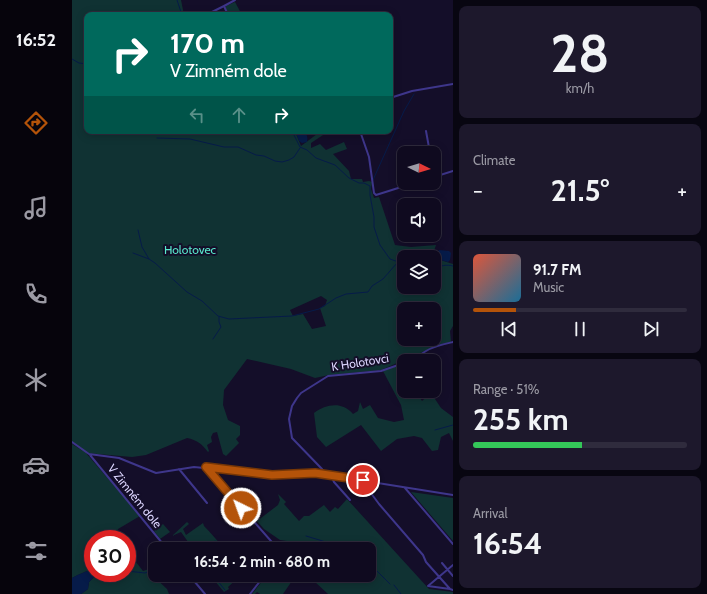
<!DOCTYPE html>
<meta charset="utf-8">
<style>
:root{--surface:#0f0a1f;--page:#1d182c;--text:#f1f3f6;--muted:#9b9aa4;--line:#2f2b3d;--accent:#b45309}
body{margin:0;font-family:Cabin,sans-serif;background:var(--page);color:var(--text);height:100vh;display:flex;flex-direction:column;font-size:15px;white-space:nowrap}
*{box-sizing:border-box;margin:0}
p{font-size:13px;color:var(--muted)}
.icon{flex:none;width:22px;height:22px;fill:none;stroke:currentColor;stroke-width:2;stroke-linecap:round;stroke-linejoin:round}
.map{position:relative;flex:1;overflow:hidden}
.details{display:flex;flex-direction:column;gap:6px;padding:6px;background:#080611;width:254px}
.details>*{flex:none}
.hud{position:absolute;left:12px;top:12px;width:309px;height:122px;border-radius:8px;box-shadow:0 2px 10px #0003,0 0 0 1px var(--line);background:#00695c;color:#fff;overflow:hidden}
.needle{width:26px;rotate:95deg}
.tools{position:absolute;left:325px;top:146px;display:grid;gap:8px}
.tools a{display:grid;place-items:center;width:44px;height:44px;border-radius:8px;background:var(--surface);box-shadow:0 2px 10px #0003,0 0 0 1px var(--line);font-size:20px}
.speed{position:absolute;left:12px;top:530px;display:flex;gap:8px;font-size:20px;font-weight:700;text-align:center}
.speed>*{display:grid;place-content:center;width:52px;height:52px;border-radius:50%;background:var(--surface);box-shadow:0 2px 10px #0003,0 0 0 1px var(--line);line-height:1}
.speed .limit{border:6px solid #d22;background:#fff;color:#111}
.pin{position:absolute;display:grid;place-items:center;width:34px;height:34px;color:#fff;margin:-17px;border:2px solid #fff;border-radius:50%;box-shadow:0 1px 4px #0007}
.me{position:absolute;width:44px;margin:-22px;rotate:318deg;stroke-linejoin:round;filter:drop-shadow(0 0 3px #0008)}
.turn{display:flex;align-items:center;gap:14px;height:84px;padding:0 20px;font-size:18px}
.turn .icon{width:52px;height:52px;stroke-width:2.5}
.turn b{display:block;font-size:28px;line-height:34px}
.lanes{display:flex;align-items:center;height:38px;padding:0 20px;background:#0003;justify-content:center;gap:20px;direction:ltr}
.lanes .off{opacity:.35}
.big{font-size:30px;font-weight:700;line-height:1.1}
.details .tile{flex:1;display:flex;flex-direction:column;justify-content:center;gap:6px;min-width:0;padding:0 14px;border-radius:8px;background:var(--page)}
.details .dial{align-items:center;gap:0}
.dial b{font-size:52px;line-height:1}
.song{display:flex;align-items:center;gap:12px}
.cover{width:48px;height:48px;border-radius:6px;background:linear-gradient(135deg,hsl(10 70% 55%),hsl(200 70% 35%))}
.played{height:4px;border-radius:2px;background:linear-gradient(90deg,var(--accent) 20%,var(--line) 20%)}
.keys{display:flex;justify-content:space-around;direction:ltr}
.heat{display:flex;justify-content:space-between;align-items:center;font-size:22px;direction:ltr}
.charge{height:6px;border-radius:3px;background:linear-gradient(90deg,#34c759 51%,var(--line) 0)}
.trip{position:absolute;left:76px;top:542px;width:228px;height:40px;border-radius:8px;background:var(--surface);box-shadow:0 2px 10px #0003,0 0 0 1px var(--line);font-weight:700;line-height:40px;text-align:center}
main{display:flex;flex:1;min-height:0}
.tabs{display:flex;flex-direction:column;width:72px;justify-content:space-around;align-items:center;background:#06040c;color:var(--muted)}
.tabs .icon{width:28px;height:28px}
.tabs .on{color:var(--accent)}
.tabs b{font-size:18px;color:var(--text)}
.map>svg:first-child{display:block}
.green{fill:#103233;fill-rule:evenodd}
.water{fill:#061b49}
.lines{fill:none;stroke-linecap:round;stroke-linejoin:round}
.stream{stroke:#061b49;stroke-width:1}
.street{stroke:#3e368b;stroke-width:2}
.route-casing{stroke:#753606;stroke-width:10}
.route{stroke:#b45309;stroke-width:7}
.labels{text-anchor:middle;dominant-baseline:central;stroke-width:4;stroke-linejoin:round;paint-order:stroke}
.park-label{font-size:12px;fill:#58e9cd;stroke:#140e29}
.street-label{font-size:12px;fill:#ddd6ff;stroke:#140e29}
</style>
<main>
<nav class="tabs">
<b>16:52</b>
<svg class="icon on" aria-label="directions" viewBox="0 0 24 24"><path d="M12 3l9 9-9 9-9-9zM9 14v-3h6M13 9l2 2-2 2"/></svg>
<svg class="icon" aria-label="music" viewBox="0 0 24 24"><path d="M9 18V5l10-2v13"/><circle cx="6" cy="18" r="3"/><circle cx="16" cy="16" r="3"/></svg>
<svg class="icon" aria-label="phone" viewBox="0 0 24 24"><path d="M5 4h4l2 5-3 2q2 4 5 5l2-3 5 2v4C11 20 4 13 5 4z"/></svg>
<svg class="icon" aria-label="climate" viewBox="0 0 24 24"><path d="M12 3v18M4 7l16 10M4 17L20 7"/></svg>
<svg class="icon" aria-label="car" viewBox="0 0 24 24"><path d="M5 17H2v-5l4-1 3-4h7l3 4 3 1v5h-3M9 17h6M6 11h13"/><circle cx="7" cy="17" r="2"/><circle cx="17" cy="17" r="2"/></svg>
<svg class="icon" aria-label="filters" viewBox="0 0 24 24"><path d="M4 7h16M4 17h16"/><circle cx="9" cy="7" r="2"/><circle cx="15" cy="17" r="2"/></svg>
</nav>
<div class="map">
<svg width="381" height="594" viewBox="0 0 381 594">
<rect width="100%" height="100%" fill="#140e29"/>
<!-- green -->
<path class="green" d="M0,0H109L112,15H15V131H214L217,135L220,131H223L229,146L249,131H257L239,143V148L248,144L254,150L272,142L275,149L261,154L277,171L279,179H290L291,182L297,181L300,182L299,189L302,198L307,197L323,245L339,247L364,245L360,257H332V287H362V258L381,264V326L378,331L379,342L369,344L309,370L257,375L243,378L219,369L175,359L152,390L151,405L156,420L168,426V435L164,439L167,443L154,456L151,454L145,432L141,433L139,437L140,442L135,445L137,451L136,452C130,444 125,440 115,438L74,455L60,457L14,453L68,516L46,529L44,534L47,539H21V568C14,572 7,574 0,578V444L11,451L0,442ZM249,296L255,300L253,306L248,308L254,326L240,329L231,314L221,316L218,310ZM332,309H362V339H332Z
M163,2L170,15H157L154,9V6Z
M330,364L332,368V391H344L350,401L359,393L369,408L381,417V441L377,433L369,437L366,450L360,451L350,438L342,436L325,439L309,451L289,425L254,447L245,437L242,413C254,404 270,401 281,414L286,411L288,402L291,409L298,405L306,418L322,422L332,420L329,405L311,371Z
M339,492L381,498V541Z
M206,494L214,502L212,504L227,521L232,516H237L252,505L258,512L263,507L266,509L275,499L357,589L381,592V594H256L242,581L248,575H297V549H222L228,543L208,540L192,529L185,521L206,505L208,500Z
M115,522L117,524L111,529L114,535L131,523L132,526C139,533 146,541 152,549H147L143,545L136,549H115L119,546L109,532L100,536Z
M91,524L98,532L88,539L82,531Z
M55,547L61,557L58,561L61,563L64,562L71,571L83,567V572L80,575L95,589L97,594H9L16,589L17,582L26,573H55Z
M138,575H143L147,580L149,579L152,575H169L156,587L157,589L152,592Z
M195,575H224L211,594H188L185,592L183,594H180Z"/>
<!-- water -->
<path class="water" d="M223,131C231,131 237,132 235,142L230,143L227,141Z
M367,250L377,251L379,253L378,260L376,262L365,259V254Z
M21,568V573H26L17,582L16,589L9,594H0V578C7,574 14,572 21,568Z"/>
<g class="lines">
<!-- stream -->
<path class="stream" d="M105,0L110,15
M0,59L7,63L15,64
M220,131L228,147L235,150L244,158L263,165L277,178L287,183H292L298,186V195L302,217V227L308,245L318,259L332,264
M85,138L118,139L152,147H166L184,155L192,156L203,161L210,162L217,160L222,157L228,148
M301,180L332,111L342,94
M66,230L70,247L77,259
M61,253L77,259L83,263L115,292L130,301L146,316L157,319L220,316L247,309L264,298L274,294L296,292L300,286L311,279L325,263
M362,268C369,266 374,264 381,266
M141,339L149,327L147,322V317
M363,430L381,425
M234,536L254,542L275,546L279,549
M128,549L143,541
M297,563L318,584
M55,571L73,573L83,569
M141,575L153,590
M322,585L329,594"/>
<!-- street -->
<path class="street" d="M134,15L152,6
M156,15L152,6L163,0
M318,98L340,91L381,84
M288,131L297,157L302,193L304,195L342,183
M354,131L358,153
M362,177L381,171
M337,361C343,358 348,355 354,351C362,346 372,344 381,342
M0,442L17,454L47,458L84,473L122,467L200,475L243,473L381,495
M18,455L95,549
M134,467L206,549
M107,469L135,503
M253,474L250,469L220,438L217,419L220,406L225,398L229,393L256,376L309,371L332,363
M259,475L262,482L278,500
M290,481L307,504L351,555L354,562L378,589L381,590
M333,488L381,544
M370,563L381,576
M117,575L133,594
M378,589L356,586L381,565
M178,594L193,575"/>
</g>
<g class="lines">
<defs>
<path id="route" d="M169,508L134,467L200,475L243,473L291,480"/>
</defs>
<!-- route casing -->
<use href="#route" class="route-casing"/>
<!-- route -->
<use href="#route" class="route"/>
</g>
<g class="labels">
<!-- park labels -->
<g class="park-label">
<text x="118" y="249">Holotovec</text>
</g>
<!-- street labels -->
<g class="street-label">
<text transform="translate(288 362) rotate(-9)">K Holotovci</text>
<text transform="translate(63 496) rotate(51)">V Zimném dole</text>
</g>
</g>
</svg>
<div class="tools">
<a><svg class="needle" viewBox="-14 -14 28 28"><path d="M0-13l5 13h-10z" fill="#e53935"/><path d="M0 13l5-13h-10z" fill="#9b9aa4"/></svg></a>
<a><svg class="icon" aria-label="sound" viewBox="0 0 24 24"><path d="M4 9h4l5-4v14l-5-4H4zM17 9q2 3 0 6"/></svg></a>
<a><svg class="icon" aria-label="layers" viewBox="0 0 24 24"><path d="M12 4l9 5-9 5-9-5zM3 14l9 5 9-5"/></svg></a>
<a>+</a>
<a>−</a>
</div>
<div class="speed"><div class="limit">30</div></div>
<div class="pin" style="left:291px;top:480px;background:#d93025"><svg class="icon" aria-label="arrive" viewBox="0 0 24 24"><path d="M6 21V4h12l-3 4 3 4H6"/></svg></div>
<svg class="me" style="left:169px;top:508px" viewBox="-20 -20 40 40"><circle r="17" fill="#b45309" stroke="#fff" stroke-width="3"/><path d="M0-11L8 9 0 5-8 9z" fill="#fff"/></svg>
<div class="trip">16:54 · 2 min · 680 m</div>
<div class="hud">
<div class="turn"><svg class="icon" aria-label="right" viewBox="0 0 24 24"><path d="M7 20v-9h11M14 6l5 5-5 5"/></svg><div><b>170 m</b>V Zimném dole</div></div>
<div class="lanes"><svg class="icon off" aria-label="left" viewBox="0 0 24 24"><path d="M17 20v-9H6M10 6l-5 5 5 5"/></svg><svg class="icon off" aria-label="ahead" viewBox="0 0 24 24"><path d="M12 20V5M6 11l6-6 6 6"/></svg><svg class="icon" aria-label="right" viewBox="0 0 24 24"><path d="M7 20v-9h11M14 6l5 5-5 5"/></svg></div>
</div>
</div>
<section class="details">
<div class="tile dial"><b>28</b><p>km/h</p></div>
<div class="tile"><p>Climate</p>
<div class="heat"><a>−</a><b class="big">21.5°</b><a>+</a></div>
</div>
<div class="tile">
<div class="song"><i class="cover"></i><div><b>91.7 FM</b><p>Music</p></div></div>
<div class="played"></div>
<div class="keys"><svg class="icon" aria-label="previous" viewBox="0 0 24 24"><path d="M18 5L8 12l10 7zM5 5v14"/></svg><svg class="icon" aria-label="pause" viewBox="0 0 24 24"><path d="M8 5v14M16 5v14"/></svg><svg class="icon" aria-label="next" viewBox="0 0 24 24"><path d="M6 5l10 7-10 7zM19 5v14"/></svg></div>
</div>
<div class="tile"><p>Range · 51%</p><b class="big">255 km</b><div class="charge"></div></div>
<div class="tile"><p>Arrival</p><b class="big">16:54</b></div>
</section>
</main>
